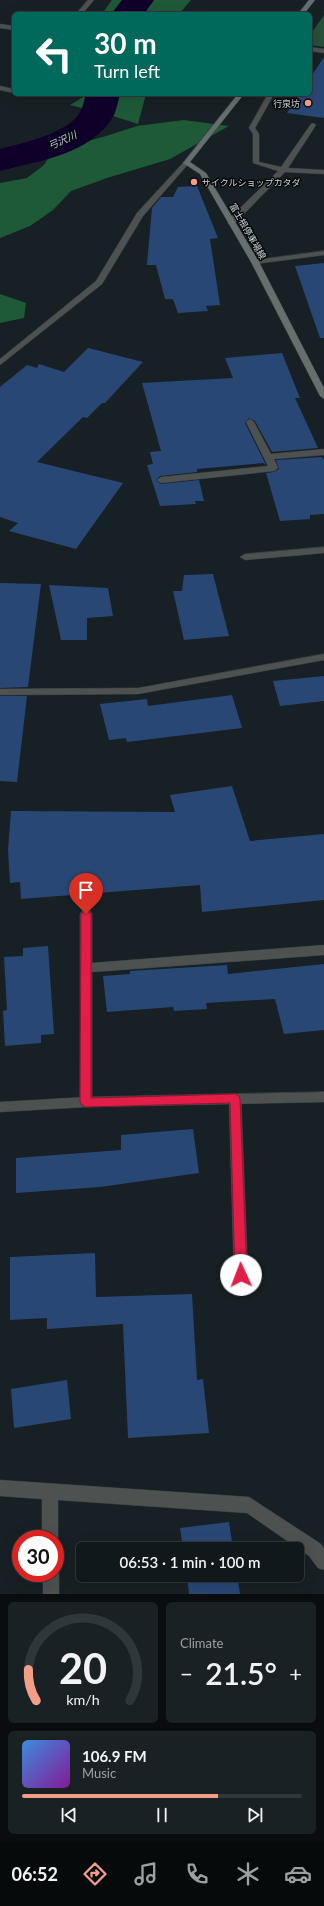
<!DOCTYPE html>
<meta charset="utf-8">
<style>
:root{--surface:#11181b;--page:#1a2124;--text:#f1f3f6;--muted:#9ca0a3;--line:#30373a;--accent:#f49e88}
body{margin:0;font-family:Lato,"Noto Sans JP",sans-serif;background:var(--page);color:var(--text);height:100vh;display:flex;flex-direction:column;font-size:15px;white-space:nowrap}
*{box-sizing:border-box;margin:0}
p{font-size:13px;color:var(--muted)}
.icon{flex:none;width:22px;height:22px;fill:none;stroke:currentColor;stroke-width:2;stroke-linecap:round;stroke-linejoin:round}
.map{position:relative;height:1594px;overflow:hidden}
.sheet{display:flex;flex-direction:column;gap:8px;padding:8px;background:#090d0f;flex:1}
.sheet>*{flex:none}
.hud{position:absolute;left:12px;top:12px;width:300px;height:84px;border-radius:6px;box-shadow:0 4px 16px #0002,0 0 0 1px var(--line);background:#00695c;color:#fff;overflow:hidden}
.speed{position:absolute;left:12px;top:1530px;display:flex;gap:8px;font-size:20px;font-weight:700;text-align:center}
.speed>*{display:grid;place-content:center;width:52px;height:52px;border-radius:50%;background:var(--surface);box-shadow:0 4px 16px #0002,0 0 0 1px var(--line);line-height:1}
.speed .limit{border:6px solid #d22;background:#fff;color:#111}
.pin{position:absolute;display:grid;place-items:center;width:34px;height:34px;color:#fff;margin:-41px -17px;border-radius:50% 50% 50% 0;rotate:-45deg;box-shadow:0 0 4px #0007}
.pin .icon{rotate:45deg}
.me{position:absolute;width:44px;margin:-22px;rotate:358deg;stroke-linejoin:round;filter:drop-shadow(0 0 3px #0008)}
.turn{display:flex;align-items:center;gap:14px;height:84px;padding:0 16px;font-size:18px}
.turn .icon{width:52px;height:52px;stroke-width:2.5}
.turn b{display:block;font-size:28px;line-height:34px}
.big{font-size:30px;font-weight:600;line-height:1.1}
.sheet .tile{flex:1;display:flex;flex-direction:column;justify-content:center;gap:6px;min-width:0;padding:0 14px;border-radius:6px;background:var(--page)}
.sheet .dial{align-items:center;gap:0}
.dial svg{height:104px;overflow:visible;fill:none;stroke:var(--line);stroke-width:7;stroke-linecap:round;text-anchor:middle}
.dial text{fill:var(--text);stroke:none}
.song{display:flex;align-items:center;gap:12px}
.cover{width:48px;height:48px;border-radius:6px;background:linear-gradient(135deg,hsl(210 70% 55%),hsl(290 70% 35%))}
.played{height:4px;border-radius:2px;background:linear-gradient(90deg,var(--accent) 70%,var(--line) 70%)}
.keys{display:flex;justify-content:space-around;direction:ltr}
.heat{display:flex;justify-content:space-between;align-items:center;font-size:22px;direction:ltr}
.sheet .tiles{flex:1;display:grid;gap:8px;grid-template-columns:1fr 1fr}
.tile:last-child{grid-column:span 2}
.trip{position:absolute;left:76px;top:1542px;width:228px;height:40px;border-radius:6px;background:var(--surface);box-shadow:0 4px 16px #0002,0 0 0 1px var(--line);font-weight:600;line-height:40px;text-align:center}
.menu{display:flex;height:64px;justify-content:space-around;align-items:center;background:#070a0b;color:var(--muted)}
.menu .icon{width:28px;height:28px}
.menu .on{color:var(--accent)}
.menu b{font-size:18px;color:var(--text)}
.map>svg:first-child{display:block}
.green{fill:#295038}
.forest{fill:#1e5a37}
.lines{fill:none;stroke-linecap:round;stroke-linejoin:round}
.river{fill:#0f002a;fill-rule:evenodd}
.building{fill:#294775}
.minor-casing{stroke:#343d41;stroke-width:1}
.tertiary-casing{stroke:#343d41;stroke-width:1}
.secondary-casing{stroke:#343d41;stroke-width:1}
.minor{fill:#4d5251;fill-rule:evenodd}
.tertiary{fill:#4d5251;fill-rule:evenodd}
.secondary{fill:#676f6e;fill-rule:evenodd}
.route{fill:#e11d48;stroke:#92132f}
.poi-dot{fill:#f49e88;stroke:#06090b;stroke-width:1.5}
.labels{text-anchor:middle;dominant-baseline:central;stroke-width:3;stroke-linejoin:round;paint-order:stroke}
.far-poi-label{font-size:9px;fill:#cfd6d8;stroke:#06090b;text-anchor:end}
.far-street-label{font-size:9px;fill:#cfd6d8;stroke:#06090b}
.far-water-label{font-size:10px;font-style:italic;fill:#cdc5f6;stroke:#06090b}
</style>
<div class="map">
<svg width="324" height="1594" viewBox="0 0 324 1594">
<rect width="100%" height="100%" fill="#172024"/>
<!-- green -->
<path class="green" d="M324,15V47L310,45V35Z"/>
<!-- forest -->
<path class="forest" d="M112,0H191L179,14H102Z
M85,94H146L138,124L110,115L70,105L85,96Z
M184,120L229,126L170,159L107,178L71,191L53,210L30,226L0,238V183L27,178L44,165L49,157L74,145L106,136L137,126Z
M0,294L26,303L24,318L0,323Z"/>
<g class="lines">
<!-- river -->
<path class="river" d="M122,0H154L144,14H111Z
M86,94H120C118,101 117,108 114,115C93,154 38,161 0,171V149C22,143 68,134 80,112C83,107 84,100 86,94Z"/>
</g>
<!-- building -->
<path class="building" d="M324,57V118L287,113L299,94H310V78Z
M197,186L218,238L210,239L220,305L206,306L208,311L178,313L173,299H165L156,265H147L152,208L161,197H173L178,187Z
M324,263V338H320L295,266Z
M88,348L143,362L105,403H102L87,418L83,417L37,462L123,483L76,549L9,531L18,523L0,517V387L27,365L37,368L39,364L64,372Z
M282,353L300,398H295L318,448L272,452L255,421L249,418L245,423L266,465L263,463L197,469V472L160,476L156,480L161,484L199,480L204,501H195L196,504L160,506L147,465L153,464L150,452L161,451L142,383L233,378L225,358Z
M322,457L324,460V514L310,515V519L280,521L266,473L274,472L279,469L276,460Z
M213,574L229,636L184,640L173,591H182L184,575Z
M0,583L41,584L28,687L0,688Z
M49,585L108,588L113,616L87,618V640H61Z
M324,676V701L280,706L273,681Z
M232,695L242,728L127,742L126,738L109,740L100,704L147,699L148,706Z
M0,696H27L17,782L0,781Z
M232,786L250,841L324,834V900L202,912L200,885L21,899L20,882L10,883L8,850L11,811L175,812L170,795Z
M48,946L54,1034L41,1035V1043L5,1046L3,1011L7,1010L4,957L23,956V948Z
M324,964V1030L284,1034L275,999L206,1003L207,1009L174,1011L173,1007L107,1012L103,976L130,974V971L227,965L228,974Z
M193,1129L199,1173L100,1187L16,1193V1158L121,1150V1135Z
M95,1253L96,1297L192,1294L197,1380L203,1379L209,1433L128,1438L123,1324L47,1329V1318L10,1320V1257Z
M67,1380L71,1419L14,1428L11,1389Z
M229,1522L233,1549H183L180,1528Z
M187,1575H237L240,1594H189Z"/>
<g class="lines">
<defs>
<path id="minor" d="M88,0H94L82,14H76Z
M0,24L14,26V30L0,28Z
M310,47L324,49V53L310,51Z
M0,86L14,89V93L0,90Z
M41,94H64C59,97 46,97 41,94Z
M268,94H274L255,128L259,134V162L281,167L311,124L313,123L316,125L288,168L324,170V174L285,172L234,224H228V220L278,171L253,163V134L249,128Z
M324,251V255L255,264L251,262L255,260Z
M250,419L254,422L271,454L324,449V455L274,459L278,468L274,471L161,483L157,480L161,477L268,466L246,422Z
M324,547V553L245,560L240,557L245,554Z
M324,654V660L138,694L0,695V689L138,688Z
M86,910L90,911L92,914V963L324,945V955L92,972V1102L91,1106L86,1107L81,1106L80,1102V914L82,911Z
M235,1094L240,1095L241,1099L248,1275L246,1280L241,1281L236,1280L234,1275L229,1099L230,1095Z
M0,1480L249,1497L321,1544L324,1549V1570L318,1568L309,1556L247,1513L58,1500V1539L55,1545V1539H42V1499L0,1496Z
M55,1567L59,1573V1594H43V1573H55Z"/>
<path id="tertiary" d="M184,162L189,163L143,216L102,284L0,365V359L96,281L137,213Z
M324,1092V1102L86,1107L0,1112V1102L86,1097Z"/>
<path id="secondary" d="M309,0H315L304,14H298Z
M238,94H244L190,162L206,173L259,262L324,388V399L320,396L251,262L200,174L183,163Z"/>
</defs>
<!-- minor casing -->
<use href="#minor" class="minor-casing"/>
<!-- tertiary casing -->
<use href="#tertiary" class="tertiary-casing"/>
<!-- secondary casing -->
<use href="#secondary" class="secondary-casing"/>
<!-- minor -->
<use href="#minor" class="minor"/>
<!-- tertiary -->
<use href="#tertiary" class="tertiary"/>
<!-- secondary -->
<use href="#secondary" class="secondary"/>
</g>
<!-- route -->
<path class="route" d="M86,910L91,914V1098L235,1094L239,1096L240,1099L247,1275L245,1279L241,1281L237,1279L235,1275L230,1103L86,1107L82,1105L80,1102L81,914Z"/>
<!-- markers -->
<g class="poi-dot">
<circle cx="308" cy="103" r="4"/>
<circle cx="194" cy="182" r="4"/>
</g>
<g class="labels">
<!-- far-poi labels -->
<g class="far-poi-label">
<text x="300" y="103">行泉坊</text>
<text x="202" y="182" text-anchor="start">サイクルショップカタダ</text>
</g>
<!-- far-street labels -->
<g class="far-street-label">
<text transform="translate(248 231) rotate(60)">富士根停車場線</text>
</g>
<!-- far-water labels -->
<g class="far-water-label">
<text transform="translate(62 140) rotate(-24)">弓沢川</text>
</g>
</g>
</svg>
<div class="speed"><div class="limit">30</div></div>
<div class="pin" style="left:86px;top:914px;background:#d93025"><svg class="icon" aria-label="arrive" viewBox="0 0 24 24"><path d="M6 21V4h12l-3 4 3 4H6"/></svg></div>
<svg class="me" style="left:241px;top:1275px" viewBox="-20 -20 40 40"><circle r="19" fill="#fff"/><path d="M0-13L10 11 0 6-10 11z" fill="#e11d48"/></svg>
<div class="trip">06:53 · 1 min · 100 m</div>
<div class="hud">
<div class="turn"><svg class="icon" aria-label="left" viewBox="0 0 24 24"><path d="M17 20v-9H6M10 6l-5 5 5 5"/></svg><div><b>30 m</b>Turn left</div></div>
</div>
</div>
<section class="sheet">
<div class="tiles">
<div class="tile dial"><svg viewBox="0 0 100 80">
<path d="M14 69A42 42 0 1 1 86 69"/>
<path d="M14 69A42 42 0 0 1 8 45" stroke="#f49e88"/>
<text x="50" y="56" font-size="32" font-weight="700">20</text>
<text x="50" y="72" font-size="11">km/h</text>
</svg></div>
<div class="tile"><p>Climate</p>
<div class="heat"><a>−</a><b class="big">21.5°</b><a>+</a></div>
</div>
<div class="tile">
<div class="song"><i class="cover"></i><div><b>106.9 FM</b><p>Music</p></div></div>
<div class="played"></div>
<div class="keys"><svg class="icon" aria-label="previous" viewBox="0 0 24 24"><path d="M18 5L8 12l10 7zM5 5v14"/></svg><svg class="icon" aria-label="pause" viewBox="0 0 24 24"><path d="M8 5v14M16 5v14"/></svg><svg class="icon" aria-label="next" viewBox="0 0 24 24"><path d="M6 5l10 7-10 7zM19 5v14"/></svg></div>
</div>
</div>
</section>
<nav class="menu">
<b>06:52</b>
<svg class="icon on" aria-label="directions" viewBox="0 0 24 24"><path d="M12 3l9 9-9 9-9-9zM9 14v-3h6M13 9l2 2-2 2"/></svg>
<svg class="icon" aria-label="music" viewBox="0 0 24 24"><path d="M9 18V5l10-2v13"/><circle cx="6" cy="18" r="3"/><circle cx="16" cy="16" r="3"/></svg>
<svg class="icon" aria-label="phone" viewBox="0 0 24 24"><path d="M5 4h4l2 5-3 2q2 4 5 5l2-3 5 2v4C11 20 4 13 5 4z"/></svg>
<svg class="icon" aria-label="climate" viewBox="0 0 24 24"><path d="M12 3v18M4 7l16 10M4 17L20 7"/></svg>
<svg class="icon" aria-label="car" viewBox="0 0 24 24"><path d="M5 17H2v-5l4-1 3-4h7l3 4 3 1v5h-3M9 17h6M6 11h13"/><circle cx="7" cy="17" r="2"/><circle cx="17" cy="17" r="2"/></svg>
</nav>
